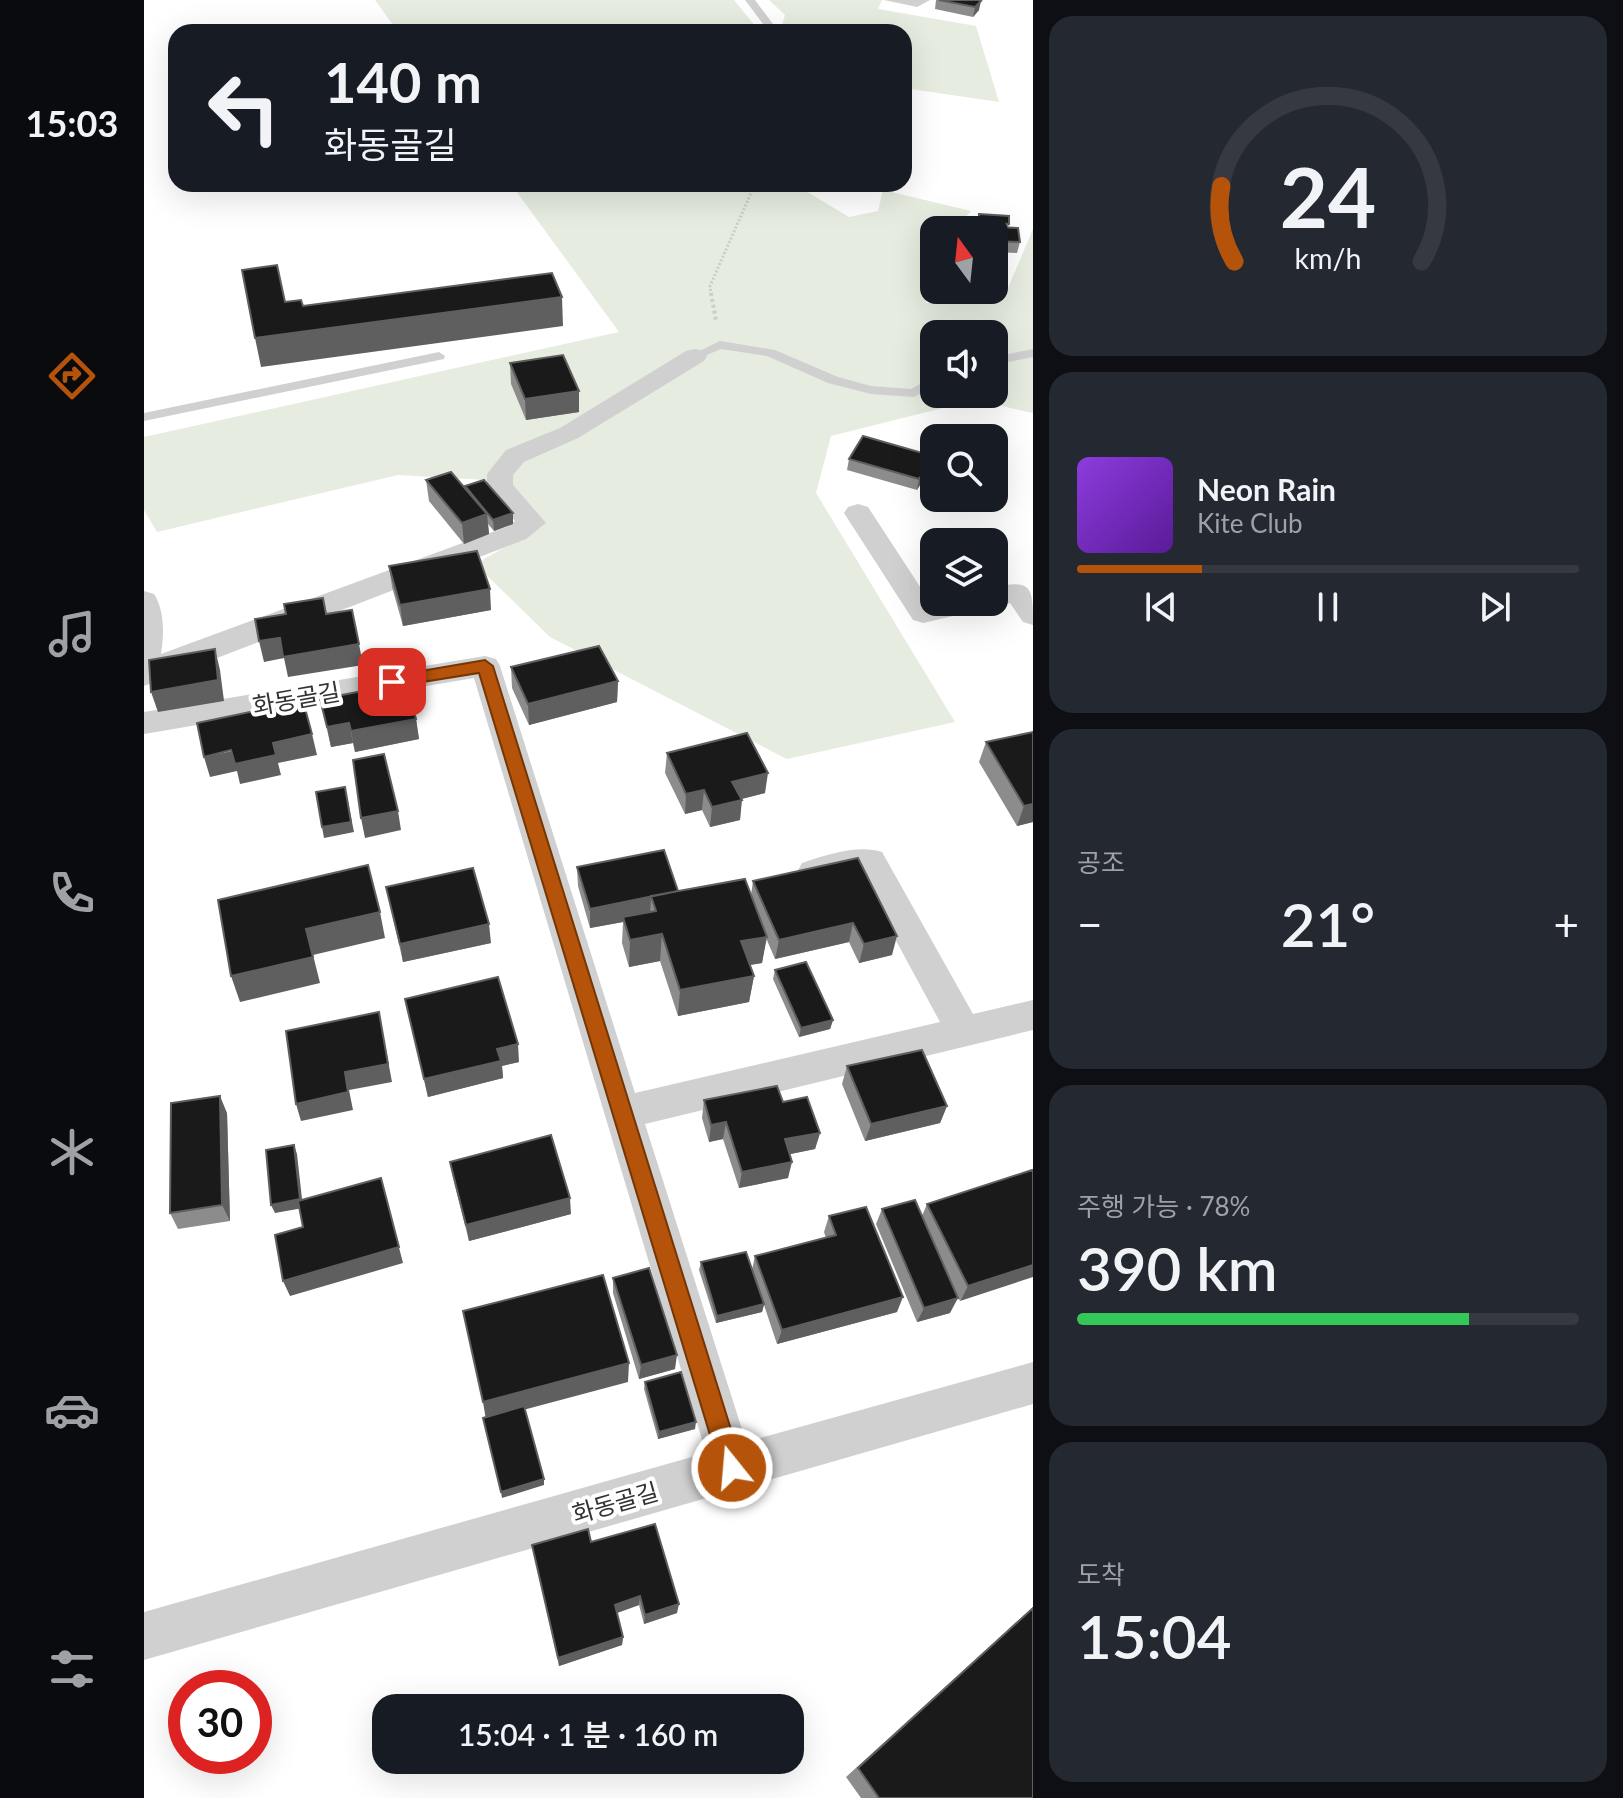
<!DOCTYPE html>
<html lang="ko">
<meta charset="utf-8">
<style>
:root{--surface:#171b24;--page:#242831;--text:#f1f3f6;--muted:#9ea1a6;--line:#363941;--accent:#b45309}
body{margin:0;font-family:Lato,"Noto Sans KR",sans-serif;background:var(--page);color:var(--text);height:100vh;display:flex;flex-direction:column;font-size:30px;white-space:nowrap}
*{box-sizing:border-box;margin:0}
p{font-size:26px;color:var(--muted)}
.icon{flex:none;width:44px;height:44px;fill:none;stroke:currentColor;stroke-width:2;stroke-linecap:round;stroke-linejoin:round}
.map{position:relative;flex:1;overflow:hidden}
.panel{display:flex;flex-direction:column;gap:16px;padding:16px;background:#0d0f14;width:590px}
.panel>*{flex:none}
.banner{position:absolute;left:24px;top:24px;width:744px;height:168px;border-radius:24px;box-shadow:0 8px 32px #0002;background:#171b24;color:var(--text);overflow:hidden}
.needle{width:52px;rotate:345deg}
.tools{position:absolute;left:776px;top:216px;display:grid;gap:16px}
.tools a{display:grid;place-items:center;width:88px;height:88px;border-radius:16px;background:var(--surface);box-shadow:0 8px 32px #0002;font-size:40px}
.speed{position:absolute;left:24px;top:1670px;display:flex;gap:16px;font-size:40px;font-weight:700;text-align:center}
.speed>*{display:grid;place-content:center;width:104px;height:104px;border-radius:50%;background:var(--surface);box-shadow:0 8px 32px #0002;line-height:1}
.speed .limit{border:12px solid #d22;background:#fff;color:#111}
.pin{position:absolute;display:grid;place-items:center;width:68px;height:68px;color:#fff;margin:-34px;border-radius:16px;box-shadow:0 4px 12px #0006}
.me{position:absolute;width:88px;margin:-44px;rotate:343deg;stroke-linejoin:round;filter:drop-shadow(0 0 6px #0008)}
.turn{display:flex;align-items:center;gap:28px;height:168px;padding:0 24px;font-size:36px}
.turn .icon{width:104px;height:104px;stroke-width:2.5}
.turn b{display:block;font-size:56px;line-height:68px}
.big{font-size:60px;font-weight:600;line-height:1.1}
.panel .card{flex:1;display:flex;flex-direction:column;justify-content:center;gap:12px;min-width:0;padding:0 28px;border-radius:24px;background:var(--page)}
.panel .dial{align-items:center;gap:0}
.dial svg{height:208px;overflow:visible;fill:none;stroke:var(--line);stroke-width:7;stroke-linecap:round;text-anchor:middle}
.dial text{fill:var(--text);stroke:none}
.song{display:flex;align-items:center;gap:24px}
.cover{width:96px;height:96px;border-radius:12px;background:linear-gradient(135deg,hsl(270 70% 55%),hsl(270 70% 35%))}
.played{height:8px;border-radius:4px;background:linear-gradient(90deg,var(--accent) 25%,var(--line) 25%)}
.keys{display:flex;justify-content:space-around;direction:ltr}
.heat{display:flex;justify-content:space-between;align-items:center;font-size:44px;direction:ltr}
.charge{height:12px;border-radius:6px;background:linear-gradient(90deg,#34c759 78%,var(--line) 0)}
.trip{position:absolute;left:228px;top:1694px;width:432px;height:80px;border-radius:24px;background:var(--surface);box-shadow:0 8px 32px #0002;font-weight:600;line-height:80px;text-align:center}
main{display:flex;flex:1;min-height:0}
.dock{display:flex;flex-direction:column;width:144px;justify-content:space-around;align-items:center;background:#090b0e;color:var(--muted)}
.dock .icon{width:56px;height:56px}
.dock .active{color:var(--accent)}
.dock b{font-size:36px;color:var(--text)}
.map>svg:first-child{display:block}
.green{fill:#e6ecdf;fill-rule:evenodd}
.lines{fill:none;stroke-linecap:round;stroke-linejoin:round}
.path-far1{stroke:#cdcdcd;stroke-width:3;stroke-dasharray:2 2;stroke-linecap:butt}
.path{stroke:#cdcdcd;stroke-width:4;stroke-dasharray:3 3;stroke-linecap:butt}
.service{fill:#d0d0d0;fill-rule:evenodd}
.minor{fill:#d0d0d0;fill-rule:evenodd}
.wall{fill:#8c8c8c}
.shaded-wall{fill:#5f5f5f}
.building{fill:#1a1a1a;stroke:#5f5f5f;stroke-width:2}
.route{fill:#b45309;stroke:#753606;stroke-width:2}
.labels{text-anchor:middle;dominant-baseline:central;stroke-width:8;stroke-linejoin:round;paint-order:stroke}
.street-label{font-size:24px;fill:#333;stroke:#fff}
</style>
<main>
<nav class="dock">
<b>15:03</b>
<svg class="icon active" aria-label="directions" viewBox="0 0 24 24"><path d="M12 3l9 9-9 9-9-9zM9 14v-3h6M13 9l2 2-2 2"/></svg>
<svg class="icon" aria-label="music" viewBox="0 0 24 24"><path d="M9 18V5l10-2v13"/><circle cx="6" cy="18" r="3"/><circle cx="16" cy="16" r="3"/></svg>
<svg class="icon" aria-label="phone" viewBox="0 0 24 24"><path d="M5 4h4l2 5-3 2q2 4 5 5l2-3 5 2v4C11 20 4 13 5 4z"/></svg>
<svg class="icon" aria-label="climate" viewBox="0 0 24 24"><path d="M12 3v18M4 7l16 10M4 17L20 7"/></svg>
<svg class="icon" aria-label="car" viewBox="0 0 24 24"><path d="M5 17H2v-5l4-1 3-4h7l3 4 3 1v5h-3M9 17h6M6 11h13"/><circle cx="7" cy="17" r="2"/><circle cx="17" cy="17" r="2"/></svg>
<svg class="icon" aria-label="filters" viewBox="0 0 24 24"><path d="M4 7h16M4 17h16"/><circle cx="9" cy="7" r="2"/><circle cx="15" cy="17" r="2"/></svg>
</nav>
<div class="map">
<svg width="889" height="1798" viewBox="0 0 889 1798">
<rect width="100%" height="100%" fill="#fff"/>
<!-- green -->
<path class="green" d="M231,0H590L616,32H254Z
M625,0H738L734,9L832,26L855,102L760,88V32H636L641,15Z
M367,184H650L705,217L734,211L739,190L827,211L810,230H790V252L779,264L782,303L859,300L889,229V413L831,400L687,436L672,493L811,722L643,759L406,637L331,564L399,526L343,480L254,475L13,532L0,510V437L475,332ZM790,334H850V394H790Z"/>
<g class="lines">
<!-- path-far1 -->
<path class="path-far1" d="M567,295L566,286L611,184"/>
<!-- path -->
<path class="path" d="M567,293L572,321"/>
<!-- service -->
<path class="service" d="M601,0H611L635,32H625Z
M740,0H786L773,7Z
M576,341L631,350L694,377L727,386L767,389L790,376V386L770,397L727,394L684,383L623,356L577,349L551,360L545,356Z
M889,349V357L850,365V357Z
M295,352L301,356L300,359L0,421V413Z"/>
<!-- minor -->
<path class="minor" d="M551,349L560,351L563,356L560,361L434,438L380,462L369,475V485L402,523L382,539L0,686V591L10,594C21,611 20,635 17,654L362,527L371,521L343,487V474L362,450L416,428L542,351Z
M714,504L724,507L786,602H850V587C889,579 889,588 889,625L879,622L866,603L850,607L842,604L839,609L779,623L769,620L700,513L704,507Z
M341,656L352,659L356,666L491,1093L796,1022L717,876L670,885L658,881L653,872L658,863C681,855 715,844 738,852L829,1014L889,1000V1030L501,1124L602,1442L889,1362V1404L0,1660V1612L562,1453L330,678L0,734V712Z"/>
</g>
<!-- wall -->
<path class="wall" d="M792,0H834L835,10L829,17L791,9Z
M835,214L865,224L864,228L876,242L873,253L850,252V230H811L812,225L832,226Z
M810,290H844V292Z
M366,363L435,391V412L382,420L367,384Z
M705,459L787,467L773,490L703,470Z
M282,480L321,488V486L369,524L350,531L344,524L345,534L320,544L285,501Z
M245,566L347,610L259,626L248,587Z
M367,667L474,681L473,702L385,725L368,688Z
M176,699L272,719L275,739L211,752L209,743L187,747Z
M889,732V822L873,826L835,762L842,742Z
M523,753L621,793L597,799L596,820L566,827L558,810L541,814L521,773Z
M714,858L748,955L715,963L705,942L631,959L622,938L618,963L606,965L610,976L605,1002L534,1016L516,961L485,967L478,943L479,922L446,928L434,886L433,867L534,891L607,895L609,881Z
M242,887L347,943L259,962Z
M631,970L689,1020L686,1029L655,1037L629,979Z
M261,999L375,1062L358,1066L359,1078L284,1097Z
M703,1066L803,1106L796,1123L721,1141L698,1084Z
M560,1100L639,1102L676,1133L671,1149L646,1154L644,1178L595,1188L579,1139L565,1142L558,1118Z
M83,1113L86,1221L34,1229L26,1213Z
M306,1162L427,1214L325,1241L309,1178Z
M889,1172L816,1301L807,1282L806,1313L773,1322L732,1224L738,1209L778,1216L783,1204Z
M685,1216L753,1312L633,1344L620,1305L618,1312L572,1323L555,1270L557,1262L608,1270L611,1256L682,1238L680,1232Z
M469,1278L531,1369L495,1379L469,1293Z
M501,1382L551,1429L514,1439L500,1389Z
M447,1542L533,1613L500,1624L495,1605L473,1613L479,1637L478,1645L415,1666L388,1545Z
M889,1607V1798H717L702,1777Z"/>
<!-- shaded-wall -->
<path class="shaded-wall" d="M837,1L835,10L829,17L831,7Z
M418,297L419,326L117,367L111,338Z
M435,391V412L382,420L381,399Z
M789,456L787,467L773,490L775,479Z
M369,513V524L350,531L349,520Z
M343,514L345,534L320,544L318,523Z
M346,589L347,610L259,626L256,605Z
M136,638L215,644L219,665L144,677L140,658L120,662L115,641Z
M71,649L76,670L80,701L14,712L7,692Z
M474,681L473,702L385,725L384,704Z
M272,719L275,739L211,752L207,731Z
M205,723L209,743L187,747L183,727Z
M168,734L173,755L134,763L137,775L96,784L93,771L66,777L60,757Z
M624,773L621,793L586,802L588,782Z
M560,790L558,810L541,814L542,794Z
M203,797L210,832L180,838L178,827Z
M598,800L596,820L566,827L568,807Z
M889,804V822L873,826L880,806Z
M254,811L257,830L221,838L217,818Z
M507,897L506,916L479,917V922L446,928V909Z
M236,912L241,938L169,955L176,983L96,1002L87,976L162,929Z
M709,923L705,942L631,959L635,940Z
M345,924L347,943L259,962L256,944Z
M518,934L516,961L485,967L486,940Z
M753,936L748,955L715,963L720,944Z
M623,937L618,963L593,967L597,941Z
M610,976L605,1002L534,1016L536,990Z
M235,1012L248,1082L205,1090L209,1110L157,1121L152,1104Z
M689,1020L686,1029L655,1037L657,1028Z
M374,1044L375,1062L358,1066L359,1078L284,1097L280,1079L353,1049Z
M76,1096L83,1113L86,1221L78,1205Z
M803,1106L796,1123L721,1141L727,1124Z
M582,1122L579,1139L565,1142L567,1125Z
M676,1133L671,1149L637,1156L641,1139Z
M150,1145L153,1154L159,1208L131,1213L127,1205Z
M648,1162L644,1178L595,1188L598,1172Z
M237,1178L259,1263L146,1296L139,1281Z
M426,1198L427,1214L325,1241L322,1225Z
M889,1265V1277L816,1301L824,1286Z
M759,1297L753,1312L633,1344L638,1330Z
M814,1298L806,1313L773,1322L780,1308Z
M620,1304L618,1312L572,1323L573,1316Z
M533,1355L531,1369L495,1379L497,1365Z
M485,1363L484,1382L342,1420L339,1402Z
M552,1422L551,1429L514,1439L515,1432Z
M400,1479V1485L358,1498L357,1492Z
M496,1596L495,1605L470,1614L471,1605Z
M535,1604L533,1613L500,1624L501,1615Z
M479,1637L478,1645L415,1666L414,1658Z"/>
<!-- building -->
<path class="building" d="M795,0H834L837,1L831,7Z
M835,214L865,216V224L835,221Z
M812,225L874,228L876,242L850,241V230H812Z
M133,265L141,302L157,300L159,306L408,273L418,297L111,338L98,270Z
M419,355L435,391L381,399L366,363Z
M719,436L789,456L775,479L705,459Z
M307,472L343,514L318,523L282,480Z
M340,480L369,513L349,520L321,486Z
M333,551L346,589L256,605L245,566Z
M179,598L182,614L208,610L215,644L139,657L136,638L115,641L111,619L142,614L140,604Z
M455,646L474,681L384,704L367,667Z
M71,649L74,680L7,692L5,660Z
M262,683L272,719L207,731L205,723L183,727L176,699Z
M159,701L168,734L129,743L132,755L91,764L87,750L60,757L53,723Z
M889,732V804L880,806L842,742Z
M603,733L624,773L588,782L598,800L568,807L560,790L542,794L523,753Z
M240,754L254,811L217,818L209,760Z
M201,787L207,822L178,827L172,792Z
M520,850L534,891L446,909L433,867Z
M714,858L753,936L720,944L709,923L635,940L609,881Z
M224,865L236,912L162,929L169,957L87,976L74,900Z
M329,868L345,924L256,944L242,887Z
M601,879L623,937L597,941L610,976L536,990L518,934L486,940L479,917L512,911L507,896Z
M662,962L689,1020L657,1028L631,970Z
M354,977L374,1044L353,1049L357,1061L280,1079L261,999Z
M235,1012L244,1064L201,1072L204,1092L152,1104L142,1031Z
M778,1050L803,1106L727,1124L703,1066Z
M633,1086L639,1102L663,1097L676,1133L641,1139L648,1162L598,1172L582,1122L567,1125L560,1100Z
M76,1096L78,1205L26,1213L27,1103Z
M407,1135L426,1198L322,1225L306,1162Z
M150,1145L156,1199L127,1205L122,1150Z
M888,1170L889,1172V1265L824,1286L783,1204Z
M237,1178L255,1247L139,1281L131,1235L159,1227L154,1201Z
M771,1200L814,1298L780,1308L738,1209Z
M722,1207L759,1297L638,1330L611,1256L692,1235L685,1216Z
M602,1252L620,1304L573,1316L557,1262Z
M505,1268L533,1355L497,1365L469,1278Z
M459,1275L485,1363L339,1402L319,1311Z
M537,1372L552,1422L515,1432L501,1382Z
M380,1406L400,1479L357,1492L339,1418Z
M511,1524L535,1604L501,1615L496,1596L471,1605L479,1637L414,1658L388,1545L444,1529L447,1542Z
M889,1608V1798H735L714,1768Z"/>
<!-- route -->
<path class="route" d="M341,660L349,666L599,1468L596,1477L588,1480L579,1477L576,1468L335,673L248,687L240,682L248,676Z"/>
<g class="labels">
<!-- street labels -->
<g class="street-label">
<text transform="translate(152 698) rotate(-10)">화동골길</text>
<text transform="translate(471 1502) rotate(-16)">화동골길</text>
</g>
</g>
</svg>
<div class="tools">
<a><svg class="needle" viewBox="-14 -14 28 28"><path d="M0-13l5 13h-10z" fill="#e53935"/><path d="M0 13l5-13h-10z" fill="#9ea1a6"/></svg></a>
<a><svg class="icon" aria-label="sound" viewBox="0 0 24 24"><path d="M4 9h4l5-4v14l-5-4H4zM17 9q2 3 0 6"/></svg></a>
<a><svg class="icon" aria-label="search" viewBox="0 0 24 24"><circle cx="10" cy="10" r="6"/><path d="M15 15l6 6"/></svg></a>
<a><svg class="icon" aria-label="layers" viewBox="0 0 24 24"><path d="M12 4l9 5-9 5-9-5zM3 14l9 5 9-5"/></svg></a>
</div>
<div class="speed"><div class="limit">30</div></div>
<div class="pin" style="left:248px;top:682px;background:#d93025"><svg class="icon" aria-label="arrive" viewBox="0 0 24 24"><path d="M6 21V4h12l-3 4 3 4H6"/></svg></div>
<svg class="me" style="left:588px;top:1468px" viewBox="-20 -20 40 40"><circle r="17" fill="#b45309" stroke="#fff" stroke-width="3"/><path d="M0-11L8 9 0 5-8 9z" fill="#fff"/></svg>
<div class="trip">15:04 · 1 분 · 160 m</div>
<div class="banner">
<div class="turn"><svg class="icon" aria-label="left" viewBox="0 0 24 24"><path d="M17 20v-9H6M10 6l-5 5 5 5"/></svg><div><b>140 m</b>화동골길</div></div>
</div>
</div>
<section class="panel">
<div class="card dial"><svg viewBox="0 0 100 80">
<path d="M14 69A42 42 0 1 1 86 69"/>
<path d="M14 69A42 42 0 0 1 9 40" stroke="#b45309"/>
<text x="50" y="56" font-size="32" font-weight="700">24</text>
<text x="50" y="72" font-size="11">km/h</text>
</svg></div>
<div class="card">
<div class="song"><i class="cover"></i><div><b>Neon Rain</b><p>Kite Club</p></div></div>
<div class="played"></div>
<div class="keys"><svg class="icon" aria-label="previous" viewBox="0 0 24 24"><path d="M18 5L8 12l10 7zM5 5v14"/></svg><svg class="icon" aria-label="pause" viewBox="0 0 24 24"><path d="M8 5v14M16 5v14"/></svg><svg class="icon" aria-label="next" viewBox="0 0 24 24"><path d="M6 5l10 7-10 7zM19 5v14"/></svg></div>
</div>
<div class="card"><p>공조</p>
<div class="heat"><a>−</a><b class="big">21°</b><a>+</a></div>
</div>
<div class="card"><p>주행 가능 · 78%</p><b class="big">390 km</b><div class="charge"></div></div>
<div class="card"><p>도착</p><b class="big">15:04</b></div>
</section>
</main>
